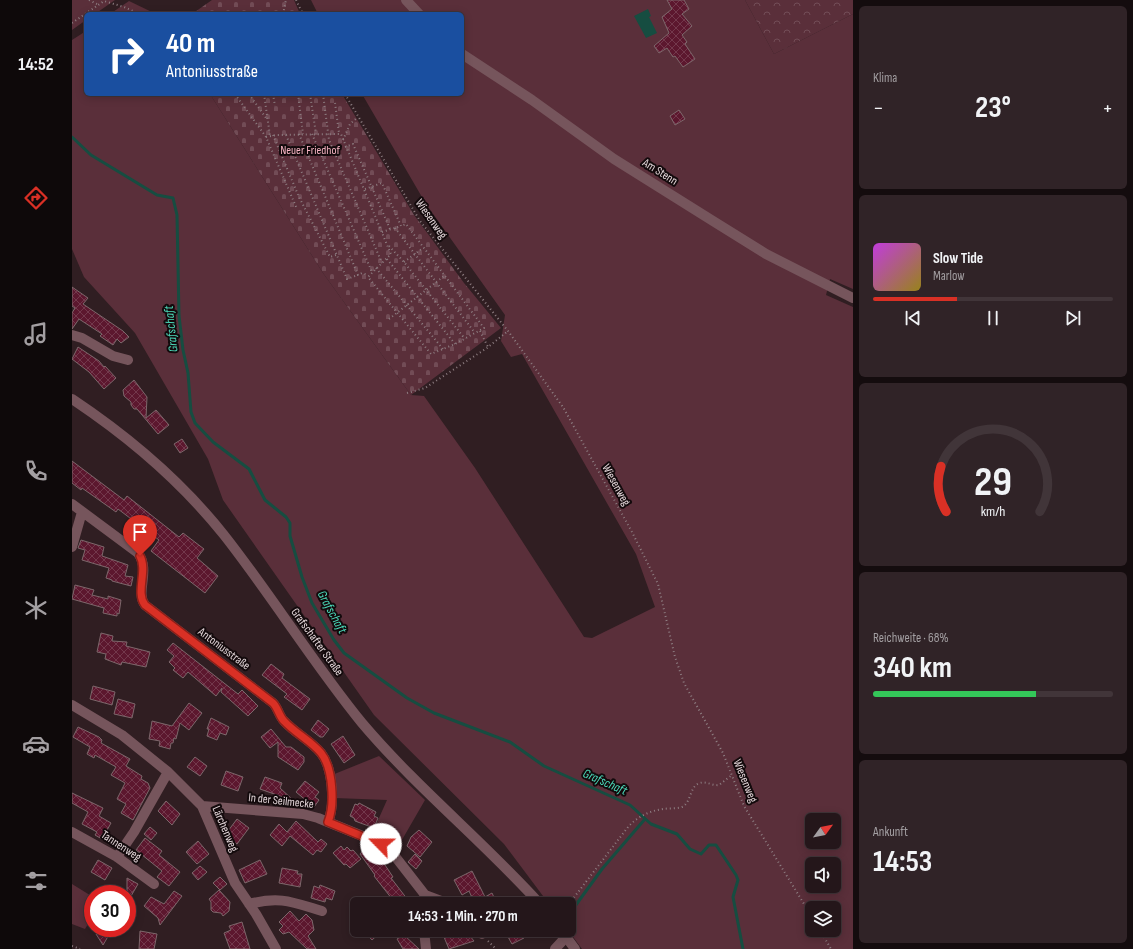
<!DOCTYPE html>
<html lang="de">
<meta charset="utf-8">
<style>
:root{--surface:#24161a;--page:#302327;--text:#f1f3f6;--muted:#a39fa2;--line:#413539;--accent:#d93025}
body{margin:0;font-family:"Sofia Sans Condensed",sans-serif;background:var(--page);color:var(--text);height:100vh;display:flex;flex-direction:column;font-size:15px;white-space:nowrap}
*{box-sizing:border-box;margin:0}
p{font-size:13px;color:var(--muted)}
.icon{flex:none;width:22px;height:22px;fill:none;stroke:currentColor;stroke-width:2;stroke-linecap:round;stroke-linejoin:round}
.map{position:relative;flex:1;overflow:hidden}
.side{display:flex;flex-direction:column;gap:6px;padding:6px;background:#140c0e;width:280px}
.side>*{flex:none}
.guide{position:absolute;left:12px;top:12px;width:380px;height:84px;border-radius:6px;box-shadow:0 2px 10px #0003,0 0 0 1px var(--line);background:#1a4fa0;color:#fff;overflow:hidden}
.needle{width:26px;rotate:57deg}
.controls{position:absolute;left:733px;top:813px;display:grid;gap:8px}
.controls a{display:grid;place-items:center;width:36px;height:36px;border-radius:6px;background:var(--surface);box-shadow:0 2px 10px #0003,0 0 0 1px var(--line);font-size:20px}
.speed{position:absolute;left:12px;top:885px;display:flex;gap:8px;font-size:20px;font-weight:700;text-align:center}
.speed>*{display:grid;place-content:center;width:52px;height:52px;border-radius:50%;background:var(--surface);box-shadow:0 2px 10px #0003,0 0 0 1px var(--line);line-height:1}
.speed .limit{border:6px solid #d22;background:#fff;color:#111}
.pin{position:absolute;display:grid;place-items:center;width:34px;height:34px;color:#fff;margin:-41px -17px;border-radius:50% 50% 50% 0;rotate:-45deg;box-shadow:0 0 4px #0007}
.pin .icon{rotate:45deg}
.me{position:absolute;width:44px;margin:-22px;rotate:293deg;stroke-linejoin:round;filter:drop-shadow(0 0 3px #0008)}
.turn{display:flex;align-items:center;gap:14px;height:84px;padding:0 16px;font-size:18px}
.turn .icon{width:52px;height:52px;stroke-width:2.5}
.turn b{display:block;font-size:28px;line-height:34px}
.big{font-size:30px;font-weight:700;line-height:1.1}
.side .tile{flex:1;display:flex;flex-direction:column;justify-content:center;gap:6px;min-width:0;padding:0 14px;border-radius:6px;background:var(--page)}
.side .dial{align-items:center;gap:0}
.dial svg{height:104px;overflow:visible;fill:none;stroke:var(--line);stroke-width:7;stroke-linecap:round;text-anchor:middle}
.dial text{fill:var(--text);stroke:none}
.song{display:flex;align-items:center;gap:12px}
.cover{width:48px;height:48px;border-radius:6px;background:linear-gradient(135deg,hsl(290 70% 55%),hsl(50 70% 35%))}
.played{height:4px;border-radius:2px;background:linear-gradient(90deg,var(--accent) 35%,var(--line) 35%)}
.keys{display:flex;justify-content:space-around;direction:ltr}
.heat{display:flex;justify-content:space-between;align-items:center;font-size:22px;direction:ltr}
.charge{height:6px;border-radius:3px;background:linear-gradient(90deg,#34c759 68%,var(--line) 0)}
.trip{position:absolute;left:278px;top:897px;width:226px;height:40px;border-radius:6px;background:var(--surface);box-shadow:0 2px 10px #0003,0 0 0 1px var(--line);font-weight:700;line-height:40px;text-align:center}
main{display:flex;flex:1;min-height:0}
.tab-bar{display:flex;flex-direction:column;width:72px;justify-content:space-around;align-items:center;background:#0e090a;color:var(--muted)}
.tab-bar .icon{width:28px;height:28px}
.tab-bar .active{color:var(--accent)}
.tab-bar b{font-size:18px;color:var(--text)}
.map>svg:first-child{display:block}
.green{fill:#5a2f3a;fill-rule:evenodd}
.forest{fill:url(#forest-crowns)}
.cemetery{fill:url(#cemetery-stones)}
.water{fill:#164d41}
.lines{fill:none;stroke-linecap:round;stroke-linejoin:round}
.stream{stroke:#164d41;stroke-width:3}
.building{fill:url(#building-cross-hatch);stroke:#7d676b}
.path{stroke:#8e7e82;stroke-width:2;stroke-dasharray:1 3;stroke-linecap:butt}
.minor{stroke:#76555c;stroke-width:10}
.tertiary{stroke:#76555c;stroke-width:10}
.route-casing{stroke:#8d1f18;stroke-width:10}
.route{stroke:#d93025;stroke-width:7}
.labels{text-anchor:middle;dominant-baseline:central;stroke-width:4;stroke-linejoin:round;paint-order:stroke}
.park-label{font-size:12px;fill:#f5b3c2;stroke:#130a0c}
.street-label{font-size:12px;fill:#e4d7da;stroke:#130a0c}
.water-label{font-size:13px;font-style:italic;fill:#4cddbc;stroke:#130a0c}
</style>
<main>
<nav class="tab-bar">
<b>14:52</b>
<svg class="icon active" aria-label="directions" viewBox="0 0 24 24"><path d="M12 3l9 9-9 9-9-9zM9 14v-3h6M13 9l2 2-2 2"/></svg>
<svg class="icon" aria-label="music" viewBox="0 0 24 24"><path d="M9 18V5l10-2v13"/><circle cx="6" cy="18" r="3"/><circle cx="16" cy="16" r="3"/></svg>
<svg class="icon" aria-label="phone" viewBox="0 0 24 24"><path d="M5 4h4l2 5-3 2q2 4 5 5l2-3 5 2v4C11 20 4 13 5 4z"/></svg>
<svg class="icon" aria-label="climate" viewBox="0 0 24 24"><path d="M12 3v18M4 7l16 10M4 17L20 7"/></svg>
<svg class="icon" aria-label="car" viewBox="0 0 24 24"><path d="M5 17H2v-5l4-1 3-4h7l3 4 3 1v5h-3M9 17h6M6 11h13"/><circle cx="7" cy="17" r="2"/><circle cx="17" cy="17" r="2"/></svg>
<svg class="icon" aria-label="filters" viewBox="0 0 24 24"><path d="M4 7h16M4 17h16"/><circle cx="9" cy="7" r="2"/><circle cx="15" cy="17" r="2"/></svg>
</nav>
<div class="map">
<svg width="781" height="949" viewBox="0 0 781 949">
<defs>
<pattern id="forest-crowns" width="20" height="18" patternUnits="userSpaceOnUse"><rect width="20" height="18" fill="#5a2f3a"/><path d="M2 6a3 3 0 1 1 6 0M12 15a3 3 0 1 1 6 0" fill="none" stroke="#724c56"/></pattern>
<pattern id="cemetery-stones" width="16" height="16" patternUnits="userSpaceOnUse"><rect width="16" height="16" fill="#5a2f3a"/><path d="M2 7V4a2 2 0 0 1 4 0v3zM10 15v-3a2 2 0 0 1 4 0v3z" fill="#724c56"/></pattern>
<pattern id="building-cross-hatch" width="8" height="8" patternUnits="userSpaceOnUse"><rect width="8" height="8" fill="#5c172e"/><path d="M0 0l8 8M0 8l8-8" fill="none" stroke="#73384c"/></pattern>
</defs>
<rect width="100%" height="100%" fill="#301e22"/>
<!-- green -->
<path class="green" d="M0,0H43L23,14H14V20L0,30Z
M239,0H673L702,54L781,14V289L758,279L754,295L781,307V949H510L496,930L497,904H477L432,844L302,715L151,500L136,459L63,333L12,277L0,249V40L14,31V94H138L251,273L339,395L352,396L403,468L512,637L520,638L583,607L564,554L450,354L439,357L429,341L433,315L354,204L290,94H390V14H246ZM740,820H762V842H740ZM740,864H762V886H740ZM740,908H762V930H740Z
M57,1L84,14H38Z
M307,756L353,800L327,845L316,844L299,836L315,800L263,798L260,775Z
M0,884L21,897V916L13,929L0,924Z"/>
<!-- forest -->
<path class="forest" d="M673,0H781V14L702,54Z"/>
<!-- cemetery -->
<path class="cemetery" d="M140,0H222L228,14H120Z
M138,94H270L342,215L392,283L429,328L339,395L251,273Z"/>
<!-- water -->
<path class="water" d="M576,9L579,16L577,17L585,33L574,38L562,16Z"/>
<g class="lines">
<!-- stream -->
<path class="stream" d="M0,137L19,155L85,195L101,198L105,215L107,316L111,350L116,373L119,412L123,423L141,442L177,469L193,500L214,517L218,523V536L230,577L240,603L262,640L272,653L335,698L362,713L438,742L472,766L558,805L579,824L605,834L618,849L629,854L637,845H644L664,875L666,880L661,897L671,949
M498,913L530,869L573,819"/>
</g>
<!-- building -->
<path class="building" d="M595,0H612L617,9L610,14L620,26L610,35L615,42L613,44L623,59L611,67L603,56L601,57L595,48L587,53L582,46L597,33L590,17L600,9Z
M607,110L613,119L603,125L598,116Z
M0,287L16,298L11,304L51,331L57,337L49,343L45,339L41,345L28,336L30,334L7,319L0,329V313L3,308L0,306Z
M6,347L27,361L32,367L33,366L44,378L32,389L17,372L0,359Z
M62,380L75,397L74,418L84,410L97,425L86,434L65,409H62L59,405V402L52,396L51,390Z
M110,439L116,448L108,453L102,444Z
M0,461L52,500L55,496L107,537L111,533L132,549L125,558L146,576L133,593L79,551L87,540L46,509L44,512L10,488L9,490L0,483Z
M9,540L32,547L30,556L56,565L53,576L61,577L59,586L40,581V580L34,578L37,568L10,560L13,550L6,548Z
M3,585L22,590L20,595L36,599V596L49,600L47,614L45,613V616L31,613L32,608L0,599Z
M29,633L41,636L40,641L55,642L54,646L78,652L74,667L50,662L49,665L33,659L34,654L25,652Z
M101,643L166,694L170,690L186,706L176,716L149,692L150,688L144,696L116,672L111,678L101,670L103,668L97,662L102,656L95,650Z
M199,664L212,674L210,678L238,699L230,710L212,697L215,694L190,675Z
M21,686L43,692L40,705L18,699Z
M46,699L63,704L60,718L42,714Z
M117,703L130,713L117,730L108,723L104,739L102,738L101,743H99L98,749L87,746L88,741L77,739L80,721L100,726Z
M139,718L157,727L154,735L148,733L145,740L135,736L137,729H135Z
M246,720L257,729L251,737H248L239,730Z
M6,727L27,737L30,740L29,743L58,759L54,766L70,776L69,779L76,783L78,788L61,820L49,813L54,804L45,799L53,783L39,775L44,767L23,755L22,758L15,754L18,747L1,737Z
M199,729L214,747H219L232,757V762L226,770L206,757V742L198,748L189,737Z
M271,736L283,755L272,763L259,744Z
M123,757L135,766L128,776L115,767Z
M154,771L171,777L166,791L149,785Z
M193,777L210,783L208,788L222,801L188,789Z
M233,781L247,792L243,797L247,800L242,807L224,792Z
M0,793L31,808L27,816L39,823L30,839L23,835L25,832L10,824L16,812L0,803Z
M94,801L108,814L100,825L86,811Z
M287,803L304,812L302,816L306,818L302,828L283,821L282,818L278,816L283,804L286,805Z
M165,819L177,828L165,844L153,835Z
M224,821L246,842L249,839L255,844L249,852L245,850L241,855L218,836L210,846L198,835L207,824L215,832Z
M78,827L85,833L79,840L72,834Z
M347,830L360,842L348,857L335,846L339,837Z
M73,838L90,851L87,855L108,872L97,886L85,877L90,871L64,850Z
M126,841L137,854L125,864L114,852Z
M269,846L272,850L275,847L279,851L281,850L289,859L278,868L274,864L272,865L261,853Z
M294,847L305,857L307,856L321,877L319,878L339,904H324L302,876L303,875L288,854Z
M343,854L350,861L344,869L336,862Z
M26,860L40,868L33,880L19,872Z
M188,860L195,874L173,883L167,870Z
M128,866L135,872L126,880L120,873Z
M210,868L226,871L225,874H230L228,887L207,883Z
M400,871L413,897L420,893L425,904H399L402,902L397,891L390,895L382,880Z
M148,877L155,884L148,890L141,883Z
M55,878L66,884L55,903Z
M248,885L263,891L260,900L254,898L253,902L239,898L242,886L247,888Z
M147,890L158,902L157,911L151,916L149,913L141,912L139,910V902L137,899Z
M102,891L110,896L88,925L86,918L72,906L79,897L92,904Z
M218,911L227,921L234,914L240,920L242,930L236,936L244,949H235L217,932L211,934L207,930L211,926L207,922Z
M170,922L178,949H158L152,933L159,930L157,926Z
M32,928H41L31,945L24,934Z
M291,930H311L300,940Z
M369,930H393L402,941L377,949Z
M432,930H447L452,938L440,944Z
M68,931L85,934L82,949H67Z
M332,935L347,949H331L325,939Z"/>
<g class="lines">
<!-- path -->
<path class="path" d="M17,0L25,4
M224,0L231,14
M211,14L214,0
M0,23L32,1L52,7L68,14
M163,94L194,137L225,209
M177,94L194,118
M192,94L198,136
M201,94L203,106
M213,94L214,98
M226,94L231,134
M238,94L244,134
M251,94L257,140L310,263
M273,94L348,221L436,331L491,407L560,532L586,584L603,657L612,683L651,753L672,806L740,917
M263,103L267,133
M227,134L286,275L290,273L296,275
M240,134L300,272
M201,135L227,197L258,257L264,255
M214,135L275,279L286,275
M194,137L204,135L269,134L318,252L319,254L296,277L359,354L383,344L412,328L334,224L329,226
M271,140L278,124L286,117
M273,147L281,144L318,229
M293,189L310,183L329,226L310,232
M323,228L403,333
M317,246L332,262L393,339
M315,259L383,344
M332,262L351,248
M304,268L371,349
M317,319L372,276
M408,331L416,347
M335,393L353,388L415,348L436,331
M476,902L483,904
M497,904L556,827C565,817 577,811 591,809C597,808 604,809 610,807C620,802 617,786 628,783C634,781 641,786 647,785L660,775
M748,930L759,949
M416,941L424,949
M0,946L8,949"/>
<!-- minor -->
<path class="minor" d="M334,0L347,14
M390,54L460,100L542,159L641,221L694,254L781,298
M0,335L10,338L41,356L56,360
M0,504L66,553C79,571 63,592 73,605L201,703C206,708 207,716 212,721C223,733 239,741 249,753C261,768 263,805 256,822
M0,547L10,512
M0,705L50,735L96,772L130,806L163,883L184,914L204,949
M130,806L231,814L246,818L315,846L350,891L353,895V904
M0,832L45,857L82,884
M45,857L62,832L96,772
M353,895L377,904
M177,904C208,896 220,902 250,911
M352,930L354,949
M406,930L410,934
M483,949L494,937"/>
<!-- tertiary -->
<path class="tertiary" d="M0,399C57,437 109,481 152,535C200,596 241,663 290,723C345,788 411,841 468,904
M489,930L503,949"/>
</g>
<g class="lines">
<defs>
<path id="route" d="M68,556C76,571 63,592 73,605L201,703C206,708 207,716 212,721C223,733 239,741 249,753C261,768 263,805 256,822L309,844"/>
</defs>
<!-- route casing -->
<use href="#route" class="route-casing"/>
<!-- route -->
<use href="#route" class="route"/>
</g>
<g class="labels">
<!-- park labels -->
<g class="park-label">
<text x="238" y="150">Neuer Friedhof</text>
</g>
<!-- street labels -->
<g class="street-label">
<text transform="translate(588 172) rotate(32)">Am Stenn</text>
<text transform="translate(359 219) rotate(55)">Wiesenweg</text>
<text transform="translate(544 485) rotate(61)">Wiesenweg</text>
<text transform="translate(245 642) rotate(54)">Grafschafter Straße</text>
<text transform="translate(152 649) rotate(37)">Antoniusstraße</text>
<text transform="translate(673 781) rotate(68)">Wiesenweg</text>
<text transform="translate(209 801) rotate(6)">In der Seilmecke</text>
<text transform="translate(153 829) rotate(67)">Lärchenweg</text>
<text transform="translate(49 846) rotate(33)">Tannenweg</text>
</g>
<!-- water labels -->
<g class="water-label">
<text transform="translate(99 329) rotate(-96)">Grafschaft</text>
<text transform="translate(260 612) rotate(61)">Grafschaft</text>
<text transform="translate(533 782) rotate(24)">Grafschaft</text>
</g>
</g>
</svg>
<div class="controls">
<a><svg class="needle" viewBox="-14 -14 28 28"><path d="M0-13l5 13h-10z" fill="#e53935"/><path d="M0 13l5-13h-10z" fill="#a39fa2"/></svg></a>
<a><svg class="icon" aria-label="sound" viewBox="0 0 24 24"><path d="M4 9h4l5-4v14l-5-4H4zM17 9q2 3 0 6"/></svg></a>
<a><svg class="icon" aria-label="layers" viewBox="0 0 24 24"><path d="M12 4l9 5-9 5-9-5zM3 14l9 5 9-5"/></svg></a>
</div>
<div class="speed"><div class="limit">30</div></div>
<div class="pin" style="left:68px;top:556px;background:#d93025"><svg class="icon" aria-label="arrive" viewBox="0 0 24 24"><path d="M6 21V4h12l-3 4 3 4H6"/></svg></div>
<svg class="me" style="left:309px;top:844px" viewBox="-20 -20 40 40"><circle r="19" fill="#fff"/><path d="M0-13L10 11 0 6-10 11z" fill="#d93025"/></svg>
<div class="trip">14:53 · 1 Min. · 270 m</div>
<div class="guide">
<div class="turn"><svg class="icon" aria-label="right" viewBox="0 0 24 24"><path d="M7 20v-9h11M14 6l5 5-5 5"/></svg><div><b>40 m</b>Antoniusstraße</div></div>
</div>
</div>
<section class="side">
<div class="tile"><p>Klima</p>
<div class="heat"><a>−</a><b class="big">23°</b><a>+</a></div>
</div>
<div class="tile">
<div class="song"><i class="cover"></i><div><b>Slow Tide</b><p>Marlow</p></div></div>
<div class="played"></div>
<div class="keys"><svg class="icon" aria-label="previous" viewBox="0 0 24 24"><path d="M18 5L8 12l10 7zM5 5v14"/></svg><svg class="icon" aria-label="pause" viewBox="0 0 24 24"><path d="M8 5v14M16 5v14"/></svg><svg class="icon" aria-label="next" viewBox="0 0 24 24"><path d="M6 5l10 7-10 7zM19 5v14"/></svg></div>
</div>
<div class="tile dial"><svg viewBox="0 0 100 80">
<path d="M14 69A42 42 0 1 1 86 69"/>
<path d="M14 69A42 42 0 0 1 10 34" stroke="#d93025"/>
<text x="50" y="56" font-size="32" font-weight="700">29</text>
<text x="50" y="72" font-size="11">km/h</text>
</svg></div>
<div class="tile"><p>Reichweite · 68%</p><b class="big">340 km</b><div class="charge"></div></div>
<div class="tile"><p>Ankunft</p><b class="big">14:53</b></div>
</section>
</main>
